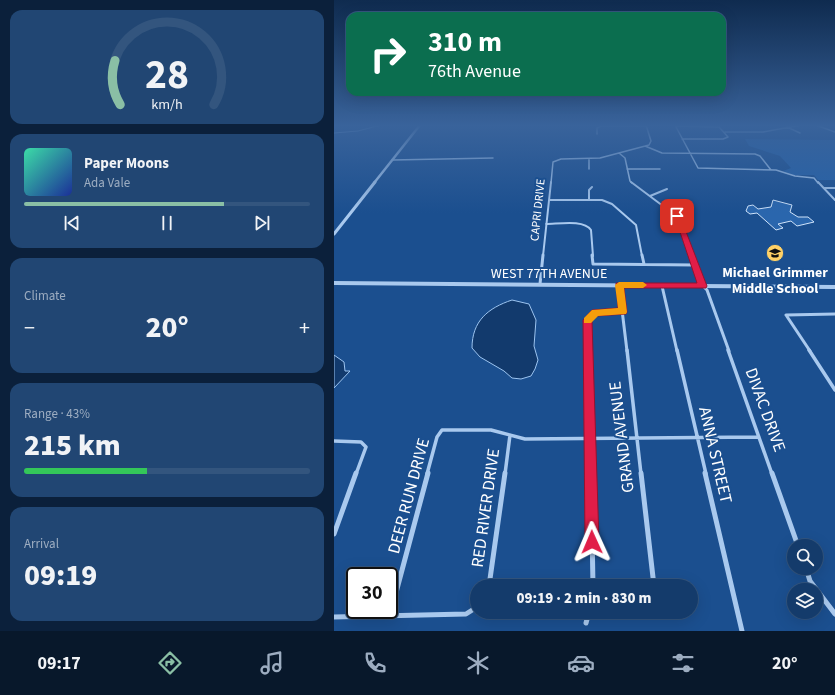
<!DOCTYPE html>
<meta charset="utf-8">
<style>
:root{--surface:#143b6b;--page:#214673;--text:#f1f3f6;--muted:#9dadc1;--line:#33557e;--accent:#8abfa5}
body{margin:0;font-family:"Source Sans 3",sans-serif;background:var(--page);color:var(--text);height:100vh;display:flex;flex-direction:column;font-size:15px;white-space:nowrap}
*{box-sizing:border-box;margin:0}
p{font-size:13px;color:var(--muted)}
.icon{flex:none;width:22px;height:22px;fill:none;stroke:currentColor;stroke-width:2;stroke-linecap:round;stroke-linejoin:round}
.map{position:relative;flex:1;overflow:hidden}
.sheet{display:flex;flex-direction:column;gap:10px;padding:10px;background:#0b203b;width:334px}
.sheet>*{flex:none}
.hud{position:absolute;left:12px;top:12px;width:380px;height:84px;border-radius:12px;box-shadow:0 4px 16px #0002,0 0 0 1px var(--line);background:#0b6e4f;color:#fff;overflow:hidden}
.tools{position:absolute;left:453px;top:539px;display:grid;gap:8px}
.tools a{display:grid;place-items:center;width:36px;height:36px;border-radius:50%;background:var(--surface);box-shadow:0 4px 16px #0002,0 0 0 1px var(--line);font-size:20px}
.speed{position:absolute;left:12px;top:567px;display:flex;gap:8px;font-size:20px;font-weight:700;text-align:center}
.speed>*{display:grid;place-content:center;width:52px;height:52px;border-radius:50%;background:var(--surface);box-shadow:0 4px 16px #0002,0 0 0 1px var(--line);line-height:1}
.speed .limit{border:2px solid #111;border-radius:6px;background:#fff;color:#111}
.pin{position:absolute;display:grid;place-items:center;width:34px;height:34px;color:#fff;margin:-17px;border-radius:8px;box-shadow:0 2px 6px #0006}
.me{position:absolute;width:44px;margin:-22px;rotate:359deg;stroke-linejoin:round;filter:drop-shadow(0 0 3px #0008)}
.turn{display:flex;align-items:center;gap:14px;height:84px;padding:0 16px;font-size:18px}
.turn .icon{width:52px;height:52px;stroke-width:2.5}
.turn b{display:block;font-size:28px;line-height:34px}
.big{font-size:30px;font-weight:800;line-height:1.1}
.sheet .card{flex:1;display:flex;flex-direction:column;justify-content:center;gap:6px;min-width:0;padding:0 14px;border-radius:12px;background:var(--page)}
.sheet .dial{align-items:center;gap:0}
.dial svg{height:104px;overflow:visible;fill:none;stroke:var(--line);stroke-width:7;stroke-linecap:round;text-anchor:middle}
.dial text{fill:var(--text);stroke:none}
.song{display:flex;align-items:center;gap:12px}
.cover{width:48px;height:48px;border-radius:6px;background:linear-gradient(135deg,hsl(160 70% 55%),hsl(230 70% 35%))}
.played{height:4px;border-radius:2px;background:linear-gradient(90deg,var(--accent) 70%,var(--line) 70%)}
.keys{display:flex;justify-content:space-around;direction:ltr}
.heat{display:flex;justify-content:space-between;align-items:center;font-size:22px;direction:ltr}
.charge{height:6px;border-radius:3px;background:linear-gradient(90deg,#34c759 43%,var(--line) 0)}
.trip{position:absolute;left:136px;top:579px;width:228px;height:40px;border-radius:20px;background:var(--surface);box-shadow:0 4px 16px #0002,0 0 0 1px var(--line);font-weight:800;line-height:40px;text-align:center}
.menu{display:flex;height:64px;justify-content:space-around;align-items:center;background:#08182b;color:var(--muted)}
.menu .icon{width:28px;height:28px}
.menu .on{color:var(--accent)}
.menu b{font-size:18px;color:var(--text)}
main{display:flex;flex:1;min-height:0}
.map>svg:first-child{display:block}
.green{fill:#2461a8}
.water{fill:#123a6d;stroke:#9cc4f0}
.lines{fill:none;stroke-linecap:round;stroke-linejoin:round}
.stream{stroke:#9cc4f0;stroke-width:1}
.building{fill:#2a66ad;stroke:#cfe3fa}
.minor-far4{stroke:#a9c9ee;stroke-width:1.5}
.minor-far3{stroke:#a9c9ee;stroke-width:2}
.minor-far2{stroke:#a9c9ee;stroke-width:3}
.minor-far1{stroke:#a9c9ee;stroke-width:3.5}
.minor{stroke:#a9c9ee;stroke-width:5}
.tertiary-far2{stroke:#a9c9ee;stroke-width:2.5}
.tertiary-far1{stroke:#a9c9ee;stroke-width:3}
.tertiary{stroke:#a9c9ee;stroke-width:4}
.route{fill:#e11d48;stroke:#92132f}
.slow{fill:#f59e0b}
.labels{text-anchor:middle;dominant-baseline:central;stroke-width:4;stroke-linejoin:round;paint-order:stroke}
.far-street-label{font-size:12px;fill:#fff;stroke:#1b4f8f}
.poi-label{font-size:14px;font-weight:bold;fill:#fff;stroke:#1b4f8f}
.street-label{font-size:14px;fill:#fff;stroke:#1b4f8f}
.near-street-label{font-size:17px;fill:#fff;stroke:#1b4f8f}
</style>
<main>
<section class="sheet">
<div class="card dial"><svg viewBox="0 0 100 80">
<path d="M14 69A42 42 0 1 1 86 69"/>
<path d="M14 69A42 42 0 0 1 10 35" stroke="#8abfa5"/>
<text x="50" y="56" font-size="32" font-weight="700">28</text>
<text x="50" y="72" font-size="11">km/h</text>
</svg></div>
<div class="card">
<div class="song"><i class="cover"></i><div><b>Paper Moons</b><p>Ada Vale</p></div></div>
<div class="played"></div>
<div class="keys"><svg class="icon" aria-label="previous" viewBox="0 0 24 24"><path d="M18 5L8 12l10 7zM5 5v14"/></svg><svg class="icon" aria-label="pause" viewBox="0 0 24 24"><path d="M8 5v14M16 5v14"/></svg><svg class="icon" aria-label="next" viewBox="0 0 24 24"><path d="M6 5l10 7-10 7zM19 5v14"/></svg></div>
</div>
<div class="card"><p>Climate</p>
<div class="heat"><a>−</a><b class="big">20°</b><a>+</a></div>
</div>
<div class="card"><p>Range · 43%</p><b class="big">215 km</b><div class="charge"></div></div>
<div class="card"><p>Arrival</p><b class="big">09:19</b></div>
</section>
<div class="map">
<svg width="501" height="631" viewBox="0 0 501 631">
<rect width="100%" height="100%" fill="#1b4f8f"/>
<!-- green -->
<path class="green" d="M411,139L501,140V180H484L480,175H460L449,171L457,168L446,156L415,146Z"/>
<!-- water -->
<path class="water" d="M178,300L195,304L202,320L200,346L204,360L201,369L197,376L187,379L178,378L170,371L146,357L138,348C138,321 154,308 178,300Z
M0,355L10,362L11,371H16L0,388Z"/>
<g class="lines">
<!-- stream -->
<path class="stream" d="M0,133L24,131L47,125"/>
</g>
<!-- building -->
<path class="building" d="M439,200L458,205L456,212L464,217H474L480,222L463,226L457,221L444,224L449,228L442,230L423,213L416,214L412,211L414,206L419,205L424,209L437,207Z"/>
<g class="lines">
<!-- minor-far4 -->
<path class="minor-far4" d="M341,125L364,168L442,170L461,176L480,178L484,183
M482,125L501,132
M342,126L385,127L394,137L389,139H348
M453,127L466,133
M391,132H429L467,125
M263,134V128L267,126H312
M311,146L328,153L421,154L426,156L437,170
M285,153L291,158L296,181L298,183
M255,159V169
M58,160L159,158
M293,169H326
M217,183L219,162L227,159L266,158L315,145L317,141L312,125"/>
<!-- minor-far3 -->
<path class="minor-far3" d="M297,182L345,218L359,256
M484,182L501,200
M490,188H501
M316,196L333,189
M215,200H268L278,204L302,225L308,256
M255,200V190L258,187
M212,224C224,224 250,219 257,230L259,256
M209,256L217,182"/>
<!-- minor-far2 -->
<path class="minor-far2" d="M258,255L259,264L361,265
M308,255L310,264
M358,255L369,286L373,290L395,351
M206,284L209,255
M285,285L293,351
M328,286L343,351
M452,315L476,351
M452,315L501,314
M255,351L254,320L261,312H288"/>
<!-- minor-far1 -->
<path class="minor-far1" d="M255,350L257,474
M293,350L307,474
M343,350L372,474
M394,350L438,474
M475,350L501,390
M0,441L27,442L32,447L22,474
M93,474L103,437L108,430H157L191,439L425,437
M171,474L176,435"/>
<!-- minor -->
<path class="minor" d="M257,473L259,586
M307,473L320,586
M371,473L408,631
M438,473L464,546
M0,534L22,473
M472,568L476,581L501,614
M155,586L171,473
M332,612L335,616
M56,615L94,473
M0,617L132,614L143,607
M252,623L255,612"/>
<!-- tertiary-far2 -->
<path class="tertiary-far2" d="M40,183L86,125"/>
<!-- tertiary-far1 -->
<path class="tertiary-far1" d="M0,234L41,182"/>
<!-- tertiary -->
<path class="tertiary" d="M0,283L501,287"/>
</g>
<!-- sky -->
<linearGradient id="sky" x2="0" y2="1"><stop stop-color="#0f2b4f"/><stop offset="0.59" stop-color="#39639b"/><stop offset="1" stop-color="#39639b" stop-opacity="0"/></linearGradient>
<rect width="501" height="213" fill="url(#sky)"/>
<!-- route -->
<path class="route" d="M340,214L346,216L373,286L372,288H290L293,312L292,314L263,316L258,321L265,542L263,547L258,549L253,547L251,542L249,320L258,310L284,308L282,283H363Z"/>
<!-- slow -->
<path class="slow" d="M285,282H309L313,285L309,288H290L293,312L292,314L264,316L257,323H250V318L258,310L284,308L281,285Z"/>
<!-- icons -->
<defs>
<symbol id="school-disc" viewBox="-11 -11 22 22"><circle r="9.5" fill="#ffd166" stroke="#1b4f8f"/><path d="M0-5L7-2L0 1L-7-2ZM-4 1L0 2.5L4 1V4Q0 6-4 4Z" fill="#111"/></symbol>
</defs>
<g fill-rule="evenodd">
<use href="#school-disc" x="431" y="243" width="20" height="20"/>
</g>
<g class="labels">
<!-- far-street labels -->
<g class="far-street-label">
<text transform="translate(204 210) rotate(-84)">CAPRI DRIVE</text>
</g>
<!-- poi labels -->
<g class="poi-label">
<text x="441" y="273">Michael Grimmer<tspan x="441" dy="16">Middle School</tspan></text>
</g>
<!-- street labels -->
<g class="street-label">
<text x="215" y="274">WEST 77TH AVENUE</text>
</g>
<!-- near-street labels -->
<g class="near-street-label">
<text transform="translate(431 410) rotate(70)">DIVAC DRIVE</text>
<text transform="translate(288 437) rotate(-97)">GRAND AVENUE</text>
<text transform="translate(381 455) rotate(77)">ANNA STREET</text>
<text transform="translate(75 496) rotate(-75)">DEER RUN DRIVE</text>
<text transform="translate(152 508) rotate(-82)">RED RIVER DRIVE</text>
</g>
</g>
</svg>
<div class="tools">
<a><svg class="icon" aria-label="search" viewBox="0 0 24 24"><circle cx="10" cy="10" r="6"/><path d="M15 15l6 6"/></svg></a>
<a><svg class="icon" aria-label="layers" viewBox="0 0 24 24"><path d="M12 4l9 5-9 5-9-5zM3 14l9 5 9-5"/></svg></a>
</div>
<div class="speed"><div class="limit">30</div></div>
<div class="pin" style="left:343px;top:216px;background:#d93025"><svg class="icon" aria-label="arrive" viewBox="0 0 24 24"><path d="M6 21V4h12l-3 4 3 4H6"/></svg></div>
<svg class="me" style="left:258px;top:542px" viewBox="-20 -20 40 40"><path d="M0-17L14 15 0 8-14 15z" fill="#e11d48" stroke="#fff" stroke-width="4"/></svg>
<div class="trip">09:19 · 2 min · 830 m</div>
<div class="hud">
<div class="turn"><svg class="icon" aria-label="right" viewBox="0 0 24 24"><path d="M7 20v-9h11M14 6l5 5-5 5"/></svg><div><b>310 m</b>76th Avenue</div></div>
</div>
</div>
</main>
<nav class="menu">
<b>09:17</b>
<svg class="icon on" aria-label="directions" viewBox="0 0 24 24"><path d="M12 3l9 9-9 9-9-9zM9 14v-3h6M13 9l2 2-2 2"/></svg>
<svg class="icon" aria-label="music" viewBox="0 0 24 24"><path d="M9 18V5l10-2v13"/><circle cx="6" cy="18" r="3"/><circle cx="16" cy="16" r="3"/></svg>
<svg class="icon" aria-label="phone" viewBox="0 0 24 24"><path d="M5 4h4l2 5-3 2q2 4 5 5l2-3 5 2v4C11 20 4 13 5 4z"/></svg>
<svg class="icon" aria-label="climate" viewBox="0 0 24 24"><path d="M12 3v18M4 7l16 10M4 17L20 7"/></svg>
<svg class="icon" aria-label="car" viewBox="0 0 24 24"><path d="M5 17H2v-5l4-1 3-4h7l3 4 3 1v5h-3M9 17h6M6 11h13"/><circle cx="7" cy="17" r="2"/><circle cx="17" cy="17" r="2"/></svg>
<svg class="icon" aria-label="filters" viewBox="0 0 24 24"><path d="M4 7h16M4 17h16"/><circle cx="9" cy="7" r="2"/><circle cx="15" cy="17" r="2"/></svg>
<b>20°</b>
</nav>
